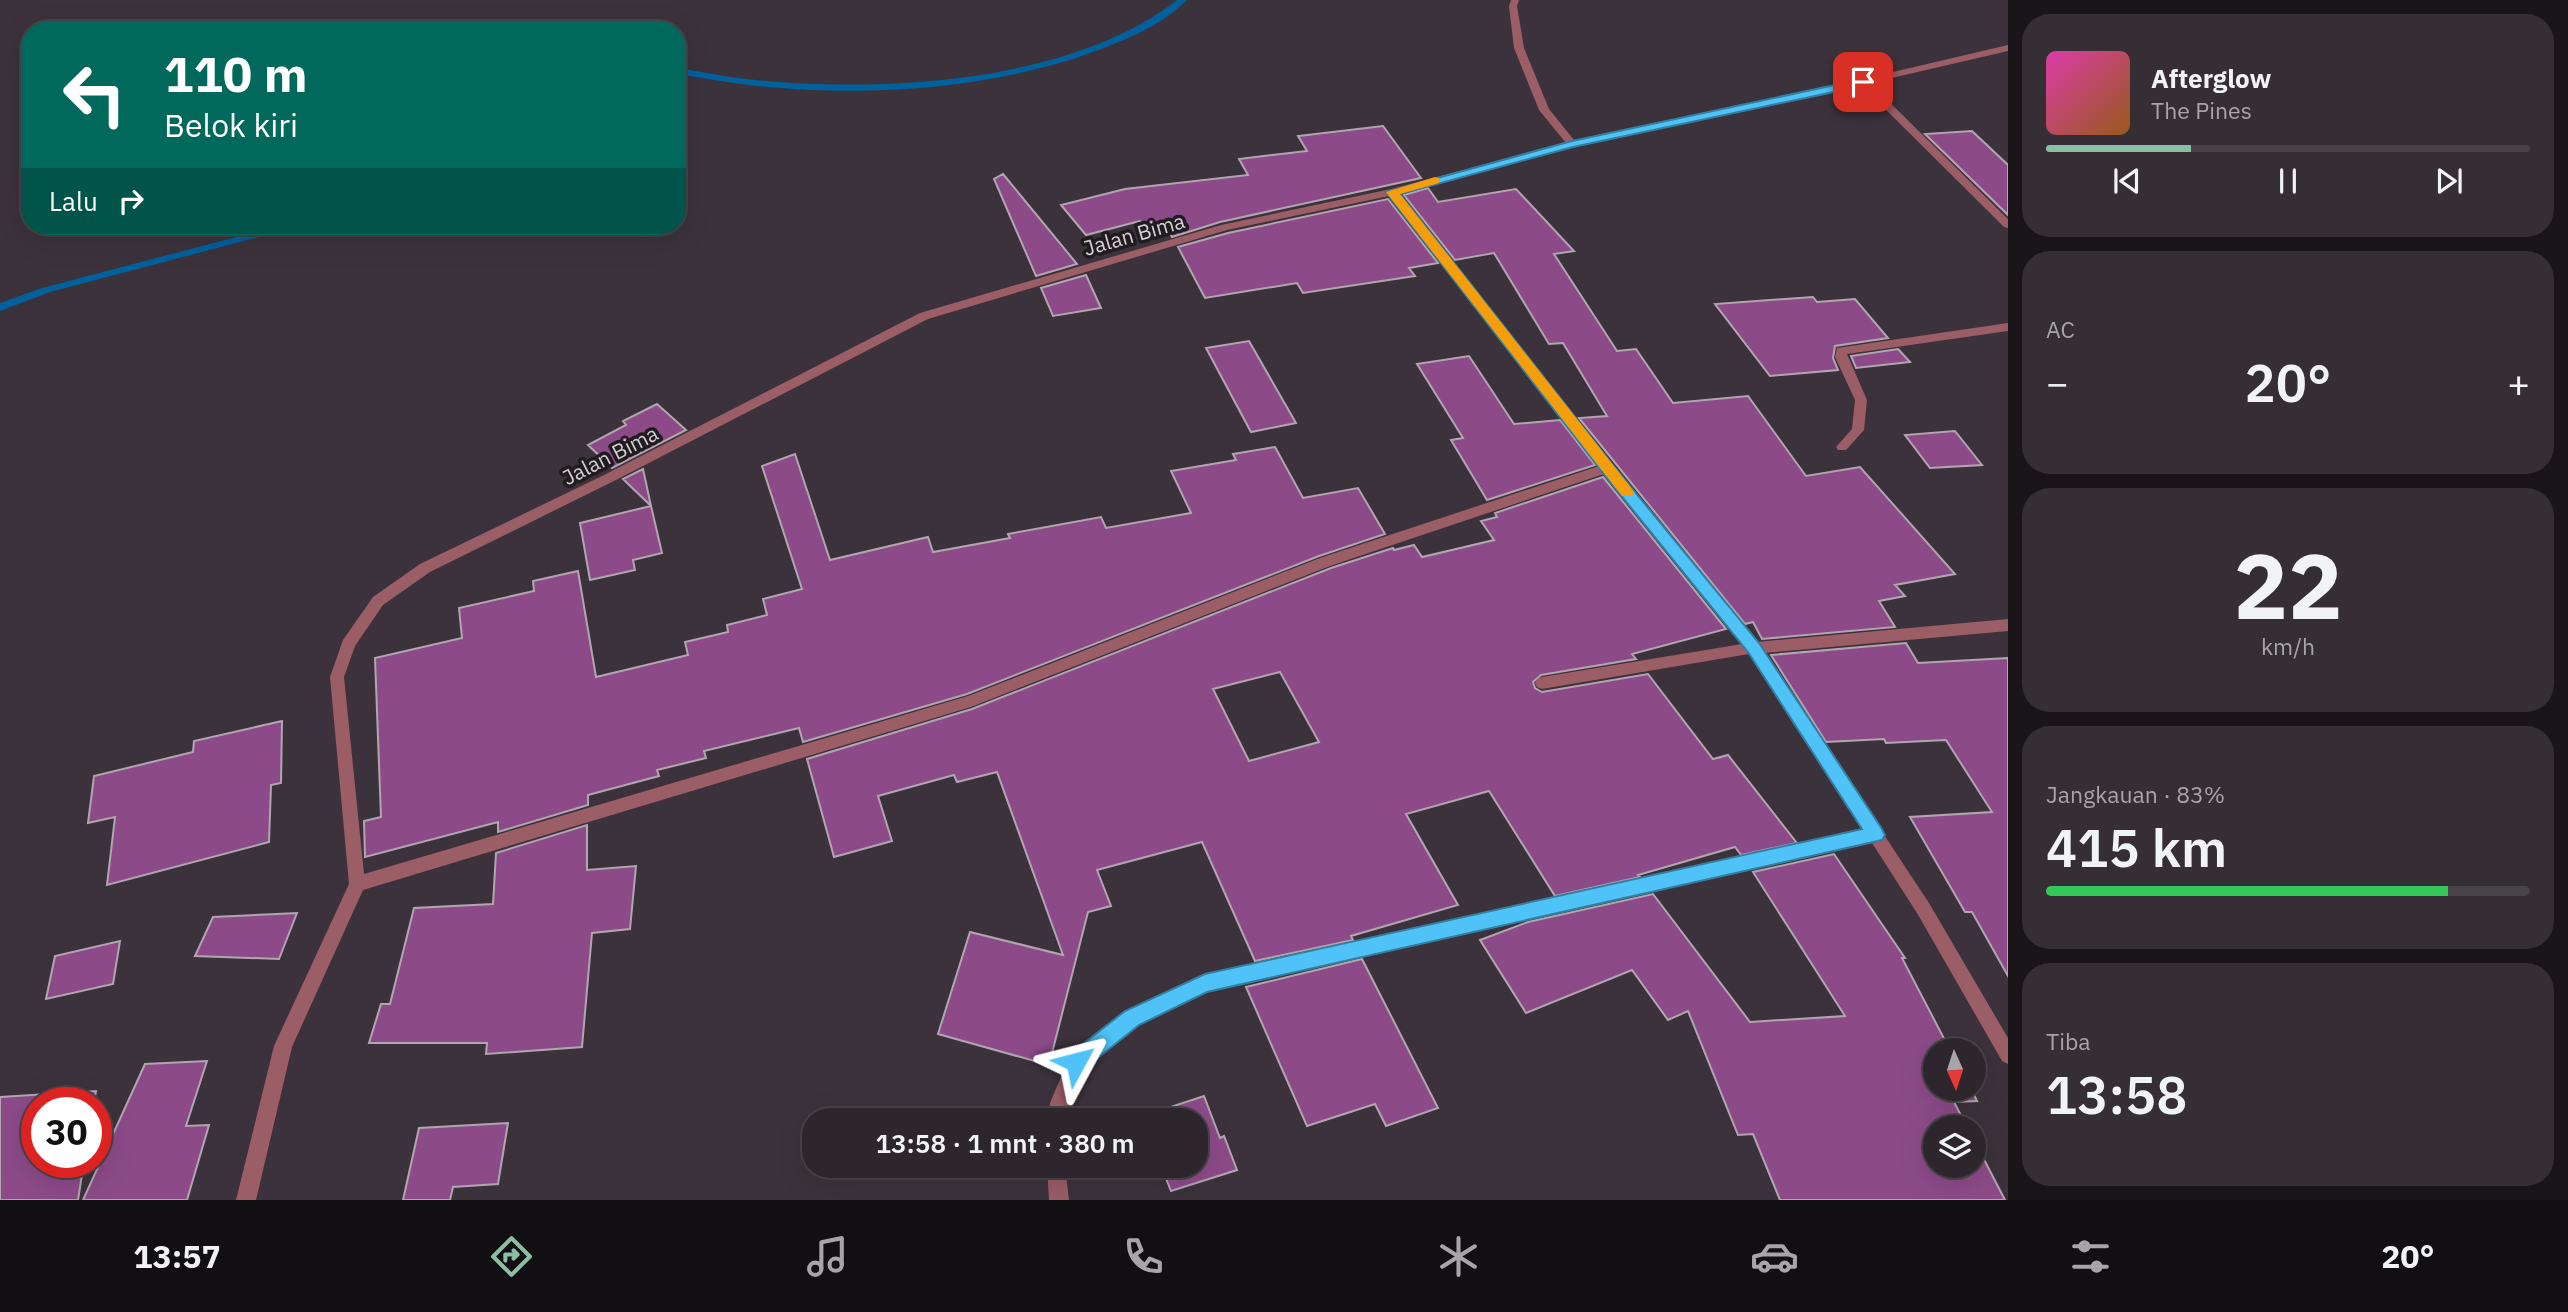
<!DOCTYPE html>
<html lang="id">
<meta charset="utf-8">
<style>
:root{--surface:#2d262c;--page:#352e34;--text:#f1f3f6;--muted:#a7a5a9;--line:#484348;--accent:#8abfa5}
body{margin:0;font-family:"IBM Plex Sans",sans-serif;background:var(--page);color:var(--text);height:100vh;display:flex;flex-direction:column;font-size:26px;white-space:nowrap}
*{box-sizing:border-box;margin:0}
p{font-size:23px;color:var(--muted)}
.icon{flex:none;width:38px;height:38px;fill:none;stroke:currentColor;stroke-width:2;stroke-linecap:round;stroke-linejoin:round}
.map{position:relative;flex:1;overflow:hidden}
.details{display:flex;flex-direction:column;gap:14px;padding:14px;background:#191518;width:560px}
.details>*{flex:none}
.banner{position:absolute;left:21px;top:21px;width:665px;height:214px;border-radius:28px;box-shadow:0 7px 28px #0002,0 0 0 2px var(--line);background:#00695c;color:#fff;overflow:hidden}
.needle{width:46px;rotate:177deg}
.fabs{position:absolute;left:1923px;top:1038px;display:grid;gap:14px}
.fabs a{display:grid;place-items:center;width:63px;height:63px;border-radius:50%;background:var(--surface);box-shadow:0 7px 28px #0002,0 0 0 2px var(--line);font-size:35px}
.speed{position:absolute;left:21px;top:1087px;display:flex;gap:14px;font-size:35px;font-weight:700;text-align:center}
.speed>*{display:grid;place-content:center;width:91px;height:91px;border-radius:50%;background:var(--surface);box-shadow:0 7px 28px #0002,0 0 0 2px var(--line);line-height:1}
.speed .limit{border:10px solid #d22;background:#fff;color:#111}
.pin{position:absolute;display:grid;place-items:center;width:60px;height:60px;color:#fff;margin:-30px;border-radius:14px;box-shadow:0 4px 10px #0006}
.me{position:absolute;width:77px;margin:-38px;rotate:52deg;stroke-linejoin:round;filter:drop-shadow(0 0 5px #0008)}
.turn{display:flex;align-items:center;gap:24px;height:147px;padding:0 28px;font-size:32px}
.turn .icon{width:91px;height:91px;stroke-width:2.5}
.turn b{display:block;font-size:49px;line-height:60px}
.then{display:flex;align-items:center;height:66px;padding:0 28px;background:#0003;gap:14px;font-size:26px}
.big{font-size:52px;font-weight:600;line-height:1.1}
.details .card{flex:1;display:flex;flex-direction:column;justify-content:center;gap:10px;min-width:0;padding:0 24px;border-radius:28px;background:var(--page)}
.details .dial{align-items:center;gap:0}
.dial b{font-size:91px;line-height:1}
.song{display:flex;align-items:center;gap:21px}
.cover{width:84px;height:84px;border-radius:10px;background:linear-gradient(135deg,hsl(320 70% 55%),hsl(30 70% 35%))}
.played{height:7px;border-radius:4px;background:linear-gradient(90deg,var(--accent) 30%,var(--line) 30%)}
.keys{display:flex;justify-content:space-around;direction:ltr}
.heat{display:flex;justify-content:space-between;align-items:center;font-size:38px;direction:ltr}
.charge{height:10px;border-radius:5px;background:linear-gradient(90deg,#34c759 83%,var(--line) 0)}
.trip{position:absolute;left:802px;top:1108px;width:406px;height:70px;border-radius:28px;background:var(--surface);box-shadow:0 7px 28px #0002,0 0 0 2px var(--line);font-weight:600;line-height:70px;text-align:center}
.menu{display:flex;height:112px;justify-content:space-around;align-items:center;background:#120f12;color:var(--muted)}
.menu .icon{width:49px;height:49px}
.menu .active{color:var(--accent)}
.menu b{font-size:32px;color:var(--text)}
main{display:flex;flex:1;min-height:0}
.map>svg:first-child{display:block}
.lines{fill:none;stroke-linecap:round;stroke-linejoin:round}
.stream{fill:#00619d;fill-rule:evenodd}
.building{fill:#8c4a89;stroke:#b1a6b0;stroke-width:2;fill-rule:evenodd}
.street{fill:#9b5d66;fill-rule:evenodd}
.route{fill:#4fc3f7;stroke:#337fa1;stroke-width:2}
.slow{fill:#f59e0b}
.labels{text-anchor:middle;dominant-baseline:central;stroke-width:7;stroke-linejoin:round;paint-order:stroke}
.street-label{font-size:21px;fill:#d5cfd5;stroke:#201c20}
</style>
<main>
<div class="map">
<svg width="2008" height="1200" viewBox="0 0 2008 1200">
<rect width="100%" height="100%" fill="#3c323b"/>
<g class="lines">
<!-- stream -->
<path class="stream" d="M1177,0H1187C1159,28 1121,42 1085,55C981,90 865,97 757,86C730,83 704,78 677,74V68C704,72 730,78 756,80C885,93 1072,82 1177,0Z
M278,226H294L293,228L50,292L0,311V303L42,288Z"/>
</g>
<!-- building -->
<path class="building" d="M1383,126L1421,178L1220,222L1172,237L1165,224L1143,226L1140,221L1086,235L1061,205L1125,189L1248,175L1239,159L1307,151L1298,136Z
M1972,131L2008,165V215L1925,134Z
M1003,174L1077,264L1036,276L994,179Z
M1428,188L1438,202L1516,189L1574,251L1554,254L1617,351L1636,349L1673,403L1748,396L1806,476L1860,467L1955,574L1895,585L1905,596L1879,601L1895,627L1762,639L1753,622L1745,624L1579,418L1607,416L1563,343L1549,344L1494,253L1455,260L1404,195Z
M1388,199L1438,263L1409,268L1415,276L1303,293L1297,283L1205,298L1178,247L1228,233Z
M1086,275L1101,308L1053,316L1041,288Z
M1813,297L1817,302L1855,299L1888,338L1835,346L1833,358L1838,370L1770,376L1715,304Z
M1249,341L1296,423L1251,432L1206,348Z
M1898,349L1910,362L1856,368L1851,356Z
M1469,356L1514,424L1560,420L1595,465L1487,500L1451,440L1463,438L1417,364Z
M657,404L686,430L612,468L588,445L626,425L623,421Z
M1955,431L1982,465L1930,468L1905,435Z
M1275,447L1303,498L1358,488L1385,534L1319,556L967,694L803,742L799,728L704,751L706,758L657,770L659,776L588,795V805L498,832V822L365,857L364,821L381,817L375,658L462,638L459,608L534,591L533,581L578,571L596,677L688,655L685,642L728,632L727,625L767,615L763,599L802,589L762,466L795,454L830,560L928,537L933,552L1010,538L1008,534L1101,517L1106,528L1191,513L1171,471L1236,460L1233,454Z
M643,469L651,506L623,479Z
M1603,477L1726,629L1632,654L1636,659L1541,675L1533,682L1535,688L1542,692L1648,674L1713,759L1728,755L1797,843L1741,855L1735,847L1638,875L1640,877L1555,896L1489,791L1406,814L1458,905L1351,936L1353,940L1255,961L1202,842L1097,870L1111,906L1088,912L1049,1065L938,1034L970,932L1063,955L997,772L957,782L954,775L878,796L892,841L834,857L807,759L972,709L1331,568L1393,548L1394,550L1414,545L1422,557L1494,540L1481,521L1497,517L1495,513ZM1280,672L1319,742L1249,761L1213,689Z
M651,506L662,553L633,560L635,570L590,580L580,523Z
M1906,643L1918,663L2008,658V976L1972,912H1965L1910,817L1992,812L1946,740L1886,743L1884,739L1826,742L1771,655Z
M282,721L281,783L271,785L269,842L107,885L115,817L88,823L94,776L193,752L194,741Z
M587,825V870L636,866L630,929L592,933L582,1047L486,1054L487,1043H369L381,1004H390L414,908L493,904L496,853Z
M1834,854L1905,958H1902L1950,1050H1936V1088H1971L1977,1101L1954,1102L1967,1127H1936V1166H1974V1140L2005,1200H1780L1753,1134L1738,1135L1688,1011L1668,1020L1632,970L1526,1013L1480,940L1528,922L1653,894L1750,1022L1845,1016L1753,872Z
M297,913L279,959L195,956L213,917Z
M120,941L113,984L46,999L55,956Z
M1362,959L1438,1108L1386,1126L1375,1104L1307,1126L1246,987Z
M207,1061L186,1126L209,1125L187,1200H83L145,1064Z
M96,1091L94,1102H37V1162H84L78,1200H0V1097Z
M1204,1096L1220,1138L1224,1136L1237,1170L1171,1191L1161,1166H1195V1120H1145L1143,1116Z
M508,1123L498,1184L453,1187L450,1200H403L419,1128Z"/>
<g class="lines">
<!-- street -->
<path class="street" d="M1511,0H1519L1517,6L1524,48L1549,109L1574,140L1863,79L2008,45V51L1870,83L2008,219V228L2004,227L1861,85L1573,147L1399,193L1612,465L1756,642L2008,619V631L1764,653L1929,903L2008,1038V1064L2002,1061L1917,913L1872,843L1207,991L1138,1024L1082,1068L1068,1103L1066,1120H1048L1050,1103L1070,1056L1126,1012L1205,975L1864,831L1749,654L1542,689L1537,687L1535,683L1537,679L1542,677L1742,644L1604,474L1330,566L971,707L363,890L292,1047L256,1200H236L274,1046L349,884L330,677L343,640L373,597L420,564L604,475L920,313L1221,225L1391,189L1566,143L1539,110L1514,48L1509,6ZM1389,196L1599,466L1320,558L968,696L364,874L344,677L355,646L383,605L430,572L614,481L928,319L1227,230Z
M2008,323V331L1847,354L1867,400L1864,430L1846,450H1838L1836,447L1852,429L1855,400L1835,357L1837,348Z
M1047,1166H1065L1069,1200H1049Z"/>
</g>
<!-- route -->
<path class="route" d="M1863,79L1869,82L1867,85L1573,147L1400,194L1612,464L1759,643L1882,829L1885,835L1882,840L1207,992L1139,1025L1084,1069L1076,1072L1069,1069L1066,1062L1069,1055L1125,1011L1205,974L1862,829L1748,652L1602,472L1386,192L1572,141Z"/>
<!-- slow -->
<path class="slow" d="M1435,177L1439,178V183L1400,194L1632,489L1634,492L1632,496H1622L1386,192Z"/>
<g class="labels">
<!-- street labels -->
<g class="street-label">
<text transform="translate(1134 234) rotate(-16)">Jalan Bima</text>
<text transform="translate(610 455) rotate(-27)">Jalan Bima</text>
</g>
</g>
</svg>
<div class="fabs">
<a><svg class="needle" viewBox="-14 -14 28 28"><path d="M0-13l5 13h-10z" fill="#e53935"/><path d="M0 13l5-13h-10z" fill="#a7a5a9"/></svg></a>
<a><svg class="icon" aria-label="layers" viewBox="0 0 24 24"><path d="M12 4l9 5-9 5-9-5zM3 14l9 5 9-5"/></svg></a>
</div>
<div class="speed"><div class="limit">30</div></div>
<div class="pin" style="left:1863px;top:82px;background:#d93025"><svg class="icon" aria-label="arrive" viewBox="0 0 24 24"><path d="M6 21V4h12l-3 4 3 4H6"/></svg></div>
<svg class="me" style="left:1076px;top:1062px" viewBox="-20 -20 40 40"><path d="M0-17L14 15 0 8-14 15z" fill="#4fc3f7" stroke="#fff" stroke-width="4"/></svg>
<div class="trip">13:58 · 1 mnt · 380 m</div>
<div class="banner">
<div class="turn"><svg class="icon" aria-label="left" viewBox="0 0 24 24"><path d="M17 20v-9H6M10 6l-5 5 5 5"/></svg><div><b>110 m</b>Belok kiri</div></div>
<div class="then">Lalu<svg class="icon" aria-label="right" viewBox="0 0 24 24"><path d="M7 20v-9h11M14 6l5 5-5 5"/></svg></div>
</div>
</div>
<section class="details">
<div class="card">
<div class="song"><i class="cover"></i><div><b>Afterglow</b><p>The Pines</p></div></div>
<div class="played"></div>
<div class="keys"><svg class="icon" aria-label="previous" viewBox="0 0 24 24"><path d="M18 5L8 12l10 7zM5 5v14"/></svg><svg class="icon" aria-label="pause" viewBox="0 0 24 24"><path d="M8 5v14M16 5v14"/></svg><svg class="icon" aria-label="next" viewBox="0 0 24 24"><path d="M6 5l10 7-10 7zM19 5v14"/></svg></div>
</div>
<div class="card"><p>AC</p>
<div class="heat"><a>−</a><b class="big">20°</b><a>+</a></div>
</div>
<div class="card dial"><b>22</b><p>km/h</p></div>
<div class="card"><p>Jangkauan · 83%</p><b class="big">415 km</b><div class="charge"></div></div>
<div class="card"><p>Tiba</p><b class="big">13:58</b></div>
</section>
</main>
<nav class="menu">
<b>13:57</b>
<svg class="icon active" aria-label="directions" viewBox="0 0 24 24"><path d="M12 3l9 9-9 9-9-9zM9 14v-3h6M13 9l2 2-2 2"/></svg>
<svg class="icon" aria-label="music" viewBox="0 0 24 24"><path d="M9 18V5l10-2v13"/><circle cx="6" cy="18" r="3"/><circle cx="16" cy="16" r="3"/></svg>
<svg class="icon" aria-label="phone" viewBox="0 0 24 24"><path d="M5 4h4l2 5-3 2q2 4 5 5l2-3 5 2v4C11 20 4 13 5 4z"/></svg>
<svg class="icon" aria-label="climate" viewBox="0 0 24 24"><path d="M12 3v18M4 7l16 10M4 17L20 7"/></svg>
<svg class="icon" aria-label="car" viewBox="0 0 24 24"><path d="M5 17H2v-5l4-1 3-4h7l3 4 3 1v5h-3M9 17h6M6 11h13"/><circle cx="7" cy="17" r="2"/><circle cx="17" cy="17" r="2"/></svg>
<svg class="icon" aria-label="filters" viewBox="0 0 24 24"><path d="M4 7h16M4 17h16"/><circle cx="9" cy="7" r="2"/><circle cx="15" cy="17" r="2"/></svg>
<b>20°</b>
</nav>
